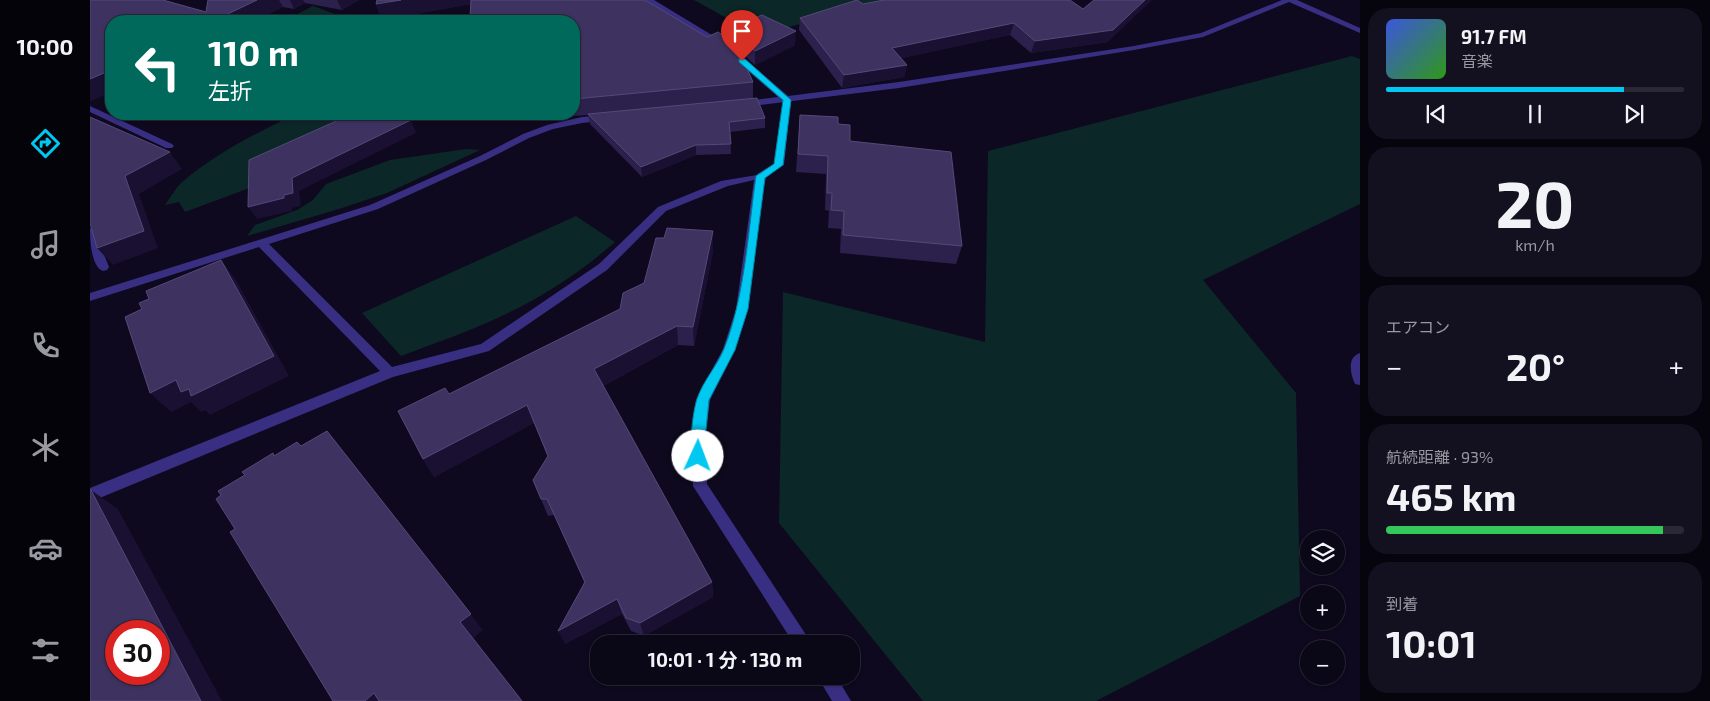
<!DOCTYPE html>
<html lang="ja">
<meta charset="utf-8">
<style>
:root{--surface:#0a0716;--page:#13101f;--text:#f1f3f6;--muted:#9999a1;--line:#2a2835;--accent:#00c8f1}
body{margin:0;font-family:"Exo 2","Noto Sans JP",sans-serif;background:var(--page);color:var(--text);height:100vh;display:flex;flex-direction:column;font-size:19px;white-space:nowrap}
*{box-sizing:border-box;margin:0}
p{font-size:16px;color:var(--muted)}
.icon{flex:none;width:28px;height:28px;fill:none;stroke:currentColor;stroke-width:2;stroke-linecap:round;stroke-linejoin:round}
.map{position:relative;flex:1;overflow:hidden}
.details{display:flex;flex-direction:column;gap:8px;padding:8px;background:#06040c;width:350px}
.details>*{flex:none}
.top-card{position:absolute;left:15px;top:15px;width:475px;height:105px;border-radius:20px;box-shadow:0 1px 4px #0004,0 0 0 1px var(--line);background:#00695c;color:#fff;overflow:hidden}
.fabs{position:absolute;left:1210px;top:530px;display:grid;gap:10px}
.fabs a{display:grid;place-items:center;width:45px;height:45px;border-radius:50%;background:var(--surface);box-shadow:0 1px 4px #0004,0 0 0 1px var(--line);font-size:25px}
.speed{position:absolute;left:15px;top:620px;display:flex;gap:10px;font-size:25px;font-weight:700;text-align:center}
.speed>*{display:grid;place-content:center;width:65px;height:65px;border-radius:50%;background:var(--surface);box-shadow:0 1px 4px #0004,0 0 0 1px var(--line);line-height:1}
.speed .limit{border:8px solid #d22;background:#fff;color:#111}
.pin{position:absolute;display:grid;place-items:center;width:42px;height:42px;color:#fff;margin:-51px -21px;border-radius:50% 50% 50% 0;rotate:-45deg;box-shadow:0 0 5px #0007}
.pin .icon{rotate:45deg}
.me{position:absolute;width:55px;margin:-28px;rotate:2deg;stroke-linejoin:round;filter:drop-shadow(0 0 4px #0008)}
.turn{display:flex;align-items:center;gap:18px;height:105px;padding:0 20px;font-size:22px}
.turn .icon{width:65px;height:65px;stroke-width:2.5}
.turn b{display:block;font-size:35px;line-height:42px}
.big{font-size:38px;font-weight:700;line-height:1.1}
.details .tile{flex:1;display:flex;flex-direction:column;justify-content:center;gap:8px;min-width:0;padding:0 18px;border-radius:20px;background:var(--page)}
.details .dial{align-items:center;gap:0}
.dial b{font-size:65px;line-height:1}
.song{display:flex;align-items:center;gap:15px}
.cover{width:60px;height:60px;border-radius:8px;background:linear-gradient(135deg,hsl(230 70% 55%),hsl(110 70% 35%))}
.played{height:5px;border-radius:2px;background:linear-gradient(90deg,var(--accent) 80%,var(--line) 80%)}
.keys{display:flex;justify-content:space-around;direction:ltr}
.heat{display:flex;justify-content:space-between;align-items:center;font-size:28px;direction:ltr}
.charge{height:8px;border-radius:4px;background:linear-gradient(90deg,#34c759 93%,var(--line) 0)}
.trip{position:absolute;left:500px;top:635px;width:270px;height:50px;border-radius:20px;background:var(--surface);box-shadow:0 1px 4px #0004,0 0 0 1px var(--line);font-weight:700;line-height:50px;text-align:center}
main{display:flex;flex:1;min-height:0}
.tabs{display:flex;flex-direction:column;width:90px;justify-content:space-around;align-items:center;background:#040309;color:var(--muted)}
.tabs .icon{width:35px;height:35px}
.tabs .on{color:var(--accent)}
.tabs b{font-size:22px;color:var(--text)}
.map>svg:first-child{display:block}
.green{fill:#0c2728}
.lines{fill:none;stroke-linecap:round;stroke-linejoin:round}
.lane{fill:#382f82;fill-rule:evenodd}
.street{fill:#382f82;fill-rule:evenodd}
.wall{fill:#2c204d}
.shaded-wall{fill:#191032}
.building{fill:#3e3260;stroke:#554979;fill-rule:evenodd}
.route{fill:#00c8f1;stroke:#00829d}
</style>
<main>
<nav class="tabs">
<b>10:00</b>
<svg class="icon on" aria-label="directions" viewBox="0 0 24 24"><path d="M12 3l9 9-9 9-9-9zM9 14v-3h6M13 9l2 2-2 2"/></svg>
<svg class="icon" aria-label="music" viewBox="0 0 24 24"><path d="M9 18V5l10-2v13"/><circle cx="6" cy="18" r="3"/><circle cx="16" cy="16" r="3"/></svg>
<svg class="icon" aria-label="phone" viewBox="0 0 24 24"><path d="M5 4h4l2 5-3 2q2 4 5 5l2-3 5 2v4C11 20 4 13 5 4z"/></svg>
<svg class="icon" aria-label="climate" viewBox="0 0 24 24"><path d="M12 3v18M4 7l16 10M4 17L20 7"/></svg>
<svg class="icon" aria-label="car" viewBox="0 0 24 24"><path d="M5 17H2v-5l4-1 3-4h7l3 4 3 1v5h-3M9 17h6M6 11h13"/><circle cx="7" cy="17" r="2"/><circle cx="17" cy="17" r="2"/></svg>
<svg class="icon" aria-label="filters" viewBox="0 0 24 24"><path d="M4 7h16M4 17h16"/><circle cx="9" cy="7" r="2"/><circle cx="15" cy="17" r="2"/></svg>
</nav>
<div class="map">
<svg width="1270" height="701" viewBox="0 0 1270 701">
<rect width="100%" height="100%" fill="#0e091e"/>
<!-- green -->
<path class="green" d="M604,0H848L794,3L667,35Z
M223,6L264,21H194Z
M1262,56L1270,59V204L1113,280L1206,393L1210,596L1006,701H833L689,523L693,292L895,342L898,151Z
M206,114H289L175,182L95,212L89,202L75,205C80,198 85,189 91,183C125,154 166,133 206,114Z
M376,149L390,150L297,193L249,209L157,236L165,225L207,210L223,200L236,184L300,160Z
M486,216L525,242C491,272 454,296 414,315C381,331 345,343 311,356L272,313Z"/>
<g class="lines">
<!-- lane -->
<path class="lane" d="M697,97L701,100L694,165L673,178H667V174L684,164L693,100Z
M0,106L82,144L84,146L82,148H76L0,112Z
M0,228L5,232L19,267L17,270L13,271C1,267 0,239 0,228Z"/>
<!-- street -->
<path class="street" d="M555,0H564L640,46L698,96L809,82L1044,46L1111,33L1192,0H1207L1270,28V33L1199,2L1113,37L1044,50L809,88L653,107L650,106V102L688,97L634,50Z
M516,115L519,116V120L492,123L463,129L439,138L396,160L288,209L179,244L302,367L391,344L509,264L568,207L631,181L673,174L675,176L658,309L645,349L620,400L615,440L617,484L722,644H704L603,486L601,440L606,400L633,349L646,309L664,180L638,186L576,211L517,270L399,351L303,377L0,502V488L290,371L169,247L0,301V293L280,205L390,156L433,134L457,125L492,117Z
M1270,353V385L1265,384C1260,373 1257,357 1270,353Z
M727,676H746L761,701H742Z"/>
</g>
<!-- wall -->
<path class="wall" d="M0,0H73L116,12L118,0H269L252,10L215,3L204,9L193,7L164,21H21V92L0,101Z
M555,0L617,37L639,41V29L705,45L665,65L655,56V62L663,82V99L675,118V128L640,132L641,154L606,155L552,177L500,124L498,115L434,119L432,114H484V21H381L380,17L381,4L292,20L286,4Z
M980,0L1018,42L941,53L920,35L811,58L817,65L814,77L752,88L709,30L710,18L773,4Z
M710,115L748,124L760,141L872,246L866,264L750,253L751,229L738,228L739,211L735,210L736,174L706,172Z
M623,231V251L604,346L588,345L513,386L622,582L623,597L554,636L541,631L532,614L475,644L494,582L464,515L458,516L443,480L458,457L444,423L344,477L333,459L359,394L530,309L554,283Z"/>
<!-- shaded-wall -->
<path class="shaded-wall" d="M167,0H189L193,7L164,21H123Z
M200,0H213L215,3L204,9Z
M247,0H269L252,10Z
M311,0H386L387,3L292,20L286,4Z
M1055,0H1062L1018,42L941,53L945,41Z
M924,23L920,35L800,61L802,48Z
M706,31L705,45L665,65V51Z
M655,54L654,70L651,55Z
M817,65L814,77L752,88L754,75Z
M21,70V92L0,101V79Z
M410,114H421L411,116Z
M321,120L326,133L209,191L211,206L202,208V211L167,219L158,207L194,195L202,178Z
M606,145V155L552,177L551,167Z
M80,152L92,169L49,194L68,248L23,265L7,248L35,176Z
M623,231V251L604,346L603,327Z
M131,260L146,280L199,376L120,415L115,410L111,412L101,402L81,412L60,393Z
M587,326L588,345L509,388L504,369Z
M437,405L444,423L344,477L333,459Z
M237,431L393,630L384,638L433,701H432L370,622Z
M1,490L28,509L132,701H111Z
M622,582L623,597L554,636L550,623Z
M527,599L532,614L475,644L468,631Z
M284,693L295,701H275Z"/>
<!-- building -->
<path class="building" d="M0,0H73L116,12L118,0H167L123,21H21V70L0,79Z
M287,0H311L286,4Z
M381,0H555L617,37L628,32L633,35L655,54L651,55L663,82L484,99V21H392L380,17Z
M767,0L773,4L794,0H980L993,9L1004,0H1055L1023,30L945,41L924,23L802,48L817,65L754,75L710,18Z
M672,15L706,31L665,51L639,29Z
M667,98L675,118L639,122L641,144L606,145L551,167L498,114Z
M262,114H311L321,120L202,178L203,193L194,195V198L158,207L159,160Z
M710,115L748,117V124L760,125V141L861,152L872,246L753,235L754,211L741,210L742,193H737L738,156L708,154Z
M0,117L80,152L35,176L54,231L7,248L0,223Z
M577,228L623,231L603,327L587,326L504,369L622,582L550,623L536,618L527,599L468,631L495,582L457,499H451L443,480L458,456L437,405L333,459L308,411L355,388L359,394L530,309L533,293L554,283L566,238H574Z
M131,260L184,356L101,396L99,389L91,392L86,380L60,393L35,317L52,309L49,303L59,299L56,291Z
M237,431L381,614L370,622L432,701H289L284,693L275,701H243L140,532L145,529L126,499L131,495L128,491L155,475L152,472L183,453L184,456L207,442L211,446Z
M0,490H1L111,701H0ZM26,631H69V674H26Z"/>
<!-- route -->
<path class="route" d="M649,59H655L701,100L693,165L675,178L658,309L645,350L619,400L613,459L608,461L604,459C598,448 603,411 607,399C613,381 627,366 634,349C655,296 658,232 666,176L684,164L693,100L649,62Z"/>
</svg>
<div class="fabs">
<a><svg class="icon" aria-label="layers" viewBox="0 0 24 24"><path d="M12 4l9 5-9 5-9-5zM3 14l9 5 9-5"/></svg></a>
<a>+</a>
<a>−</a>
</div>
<div class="speed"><div class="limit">30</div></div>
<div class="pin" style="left:652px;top:61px;background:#d93025"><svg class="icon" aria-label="arrive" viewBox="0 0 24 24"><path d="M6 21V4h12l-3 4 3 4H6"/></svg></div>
<svg class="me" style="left:608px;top:456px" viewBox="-20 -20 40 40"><circle r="19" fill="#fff"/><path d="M0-13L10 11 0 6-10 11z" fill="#00c8f1"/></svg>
<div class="trip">10:01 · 1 分 · 130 m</div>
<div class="top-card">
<div class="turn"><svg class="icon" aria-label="left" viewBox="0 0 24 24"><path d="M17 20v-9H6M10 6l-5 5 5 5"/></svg><div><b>110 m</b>左折</div></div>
</div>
</div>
<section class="details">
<div class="tile">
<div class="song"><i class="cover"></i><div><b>91.7 FM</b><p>音楽</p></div></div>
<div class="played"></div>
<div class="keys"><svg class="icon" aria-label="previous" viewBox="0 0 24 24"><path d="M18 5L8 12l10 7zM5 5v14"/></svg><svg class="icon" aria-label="pause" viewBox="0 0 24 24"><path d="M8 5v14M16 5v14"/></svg><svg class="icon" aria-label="next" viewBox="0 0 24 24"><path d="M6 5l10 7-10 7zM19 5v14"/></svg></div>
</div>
<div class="tile dial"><b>20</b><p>km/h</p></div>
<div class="tile"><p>エアコン</p>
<div class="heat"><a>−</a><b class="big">20°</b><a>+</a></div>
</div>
<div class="tile"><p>航続距離 · 93%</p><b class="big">465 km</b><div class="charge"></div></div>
<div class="tile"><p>到着</p><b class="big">10:01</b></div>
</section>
</main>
